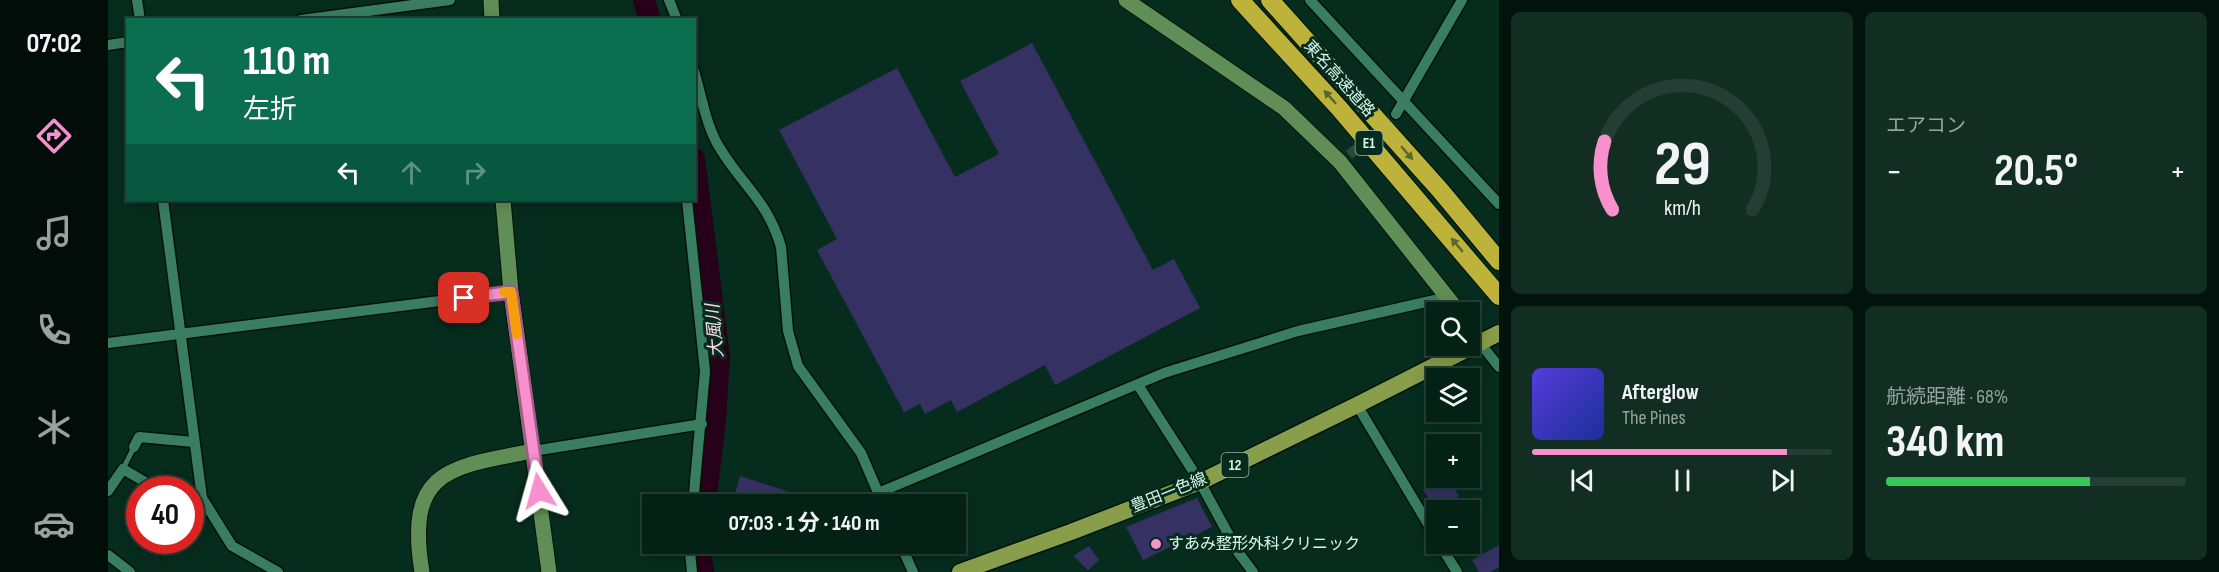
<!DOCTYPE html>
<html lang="ja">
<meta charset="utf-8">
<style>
:root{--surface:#042116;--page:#122e23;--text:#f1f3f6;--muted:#97a3a1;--line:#253e35;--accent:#f790cd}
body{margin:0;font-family:"Sofia Sans Condensed","Noto Sans JP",sans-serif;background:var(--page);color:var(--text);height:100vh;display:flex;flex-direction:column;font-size:22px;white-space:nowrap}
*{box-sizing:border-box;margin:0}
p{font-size:20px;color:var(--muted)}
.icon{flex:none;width:33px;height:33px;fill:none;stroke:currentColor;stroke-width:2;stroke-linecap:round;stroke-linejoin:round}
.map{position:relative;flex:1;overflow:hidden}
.drawer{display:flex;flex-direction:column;gap:12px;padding:12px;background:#02120c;width:720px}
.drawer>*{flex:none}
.hud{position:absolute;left:18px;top:18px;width:570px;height:183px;border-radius:0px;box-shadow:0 3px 15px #0003,0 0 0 2px var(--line);background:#0b6e4f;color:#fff;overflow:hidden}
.tools{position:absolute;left:1318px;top:302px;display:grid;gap:12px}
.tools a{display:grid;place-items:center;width:54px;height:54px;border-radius:0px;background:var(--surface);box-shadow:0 3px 15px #0003,0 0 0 2px var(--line);font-size:30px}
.speed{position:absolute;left:18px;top:476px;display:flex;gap:12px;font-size:30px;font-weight:700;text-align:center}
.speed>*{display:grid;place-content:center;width:78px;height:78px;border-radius:50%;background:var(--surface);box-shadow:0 3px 15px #0003,0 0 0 2px var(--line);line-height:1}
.speed .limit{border:9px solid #d22;background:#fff;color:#111}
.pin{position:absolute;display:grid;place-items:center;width:51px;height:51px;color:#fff;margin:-26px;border-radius:12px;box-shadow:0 3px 9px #0006}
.me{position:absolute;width:66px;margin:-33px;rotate:352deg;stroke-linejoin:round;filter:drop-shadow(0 0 4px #0008)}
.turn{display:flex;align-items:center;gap:21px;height:126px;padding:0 18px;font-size:27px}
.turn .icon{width:78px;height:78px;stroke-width:2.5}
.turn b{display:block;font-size:42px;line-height:51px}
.lanes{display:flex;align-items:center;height:57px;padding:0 18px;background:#0003;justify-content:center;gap:30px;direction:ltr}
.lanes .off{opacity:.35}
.big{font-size:45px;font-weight:700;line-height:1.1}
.drawer .card{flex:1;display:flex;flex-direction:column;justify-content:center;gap:9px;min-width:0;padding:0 21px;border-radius:9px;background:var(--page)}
.drawer .dial{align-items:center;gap:0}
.dial svg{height:156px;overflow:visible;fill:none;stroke:var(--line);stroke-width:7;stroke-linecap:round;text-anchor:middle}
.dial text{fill:var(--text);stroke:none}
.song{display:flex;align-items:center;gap:18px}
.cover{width:72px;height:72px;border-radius:9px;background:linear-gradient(135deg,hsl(250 70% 55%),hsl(230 70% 35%))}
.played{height:6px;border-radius:3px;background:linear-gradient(90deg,var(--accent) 85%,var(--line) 85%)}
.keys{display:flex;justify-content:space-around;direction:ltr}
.heat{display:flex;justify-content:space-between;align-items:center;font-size:33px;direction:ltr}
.charge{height:9px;border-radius:4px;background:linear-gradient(90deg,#34c759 68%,var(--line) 0)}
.drawer .tiles{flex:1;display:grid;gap:12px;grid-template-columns:repeat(2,1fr)}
.trip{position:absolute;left:534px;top:494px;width:324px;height:60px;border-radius:0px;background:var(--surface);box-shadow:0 3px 15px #0003,0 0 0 2px var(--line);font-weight:700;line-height:60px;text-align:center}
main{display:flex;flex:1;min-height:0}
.dock{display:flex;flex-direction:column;width:108px;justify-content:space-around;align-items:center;background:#020d09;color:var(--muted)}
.dock .icon{width:42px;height:42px}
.dock .selected{color:var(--accent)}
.dock b{font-size:27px;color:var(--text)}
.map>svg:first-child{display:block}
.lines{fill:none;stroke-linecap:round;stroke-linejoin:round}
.river{stroke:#270019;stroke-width:22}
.building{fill:#353162}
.street-tunnel{stroke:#254b3c;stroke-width:10;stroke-dasharray:10 5;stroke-linecap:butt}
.lane-casing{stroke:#01120a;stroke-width:8}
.street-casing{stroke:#01120a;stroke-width:13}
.secondary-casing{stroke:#01120a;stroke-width:17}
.primary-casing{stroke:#01120a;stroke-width:19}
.highway-casing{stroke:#01120a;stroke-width:20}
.lane{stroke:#3a7e62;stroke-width:5}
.street{stroke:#3a7e62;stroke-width:10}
.secondary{stroke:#618e56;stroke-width:15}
.primary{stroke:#899e4b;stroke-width:16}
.highway{stroke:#bdb33b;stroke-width:18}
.oneway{fill:#58692b}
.route-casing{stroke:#a15e85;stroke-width:15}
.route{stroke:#f790cd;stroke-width:10}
.slow{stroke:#f59e0b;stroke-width:10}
.poi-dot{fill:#f790cd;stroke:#062c1e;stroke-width:2}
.labels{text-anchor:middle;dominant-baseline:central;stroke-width:6;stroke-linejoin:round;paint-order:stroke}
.shield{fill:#062c1e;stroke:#98bbab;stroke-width:1.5}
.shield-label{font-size:15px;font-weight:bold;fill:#d7f8e8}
.street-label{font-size:16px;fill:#d7f8e8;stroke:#062c1e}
.poi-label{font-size:16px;fill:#d7f8e8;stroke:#062c1e;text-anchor:start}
.water-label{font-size:18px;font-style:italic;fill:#f9d6e9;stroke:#062c1e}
</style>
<main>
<nav class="dock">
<b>07:02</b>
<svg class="icon selected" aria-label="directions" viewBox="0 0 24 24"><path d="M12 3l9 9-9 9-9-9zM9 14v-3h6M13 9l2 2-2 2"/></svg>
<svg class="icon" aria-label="music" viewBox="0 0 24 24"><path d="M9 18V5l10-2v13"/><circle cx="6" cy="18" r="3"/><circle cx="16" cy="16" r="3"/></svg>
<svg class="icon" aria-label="phone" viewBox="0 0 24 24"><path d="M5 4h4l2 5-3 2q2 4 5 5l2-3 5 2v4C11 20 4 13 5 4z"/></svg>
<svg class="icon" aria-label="climate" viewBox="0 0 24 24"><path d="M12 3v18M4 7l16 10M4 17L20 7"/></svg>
<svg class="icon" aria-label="car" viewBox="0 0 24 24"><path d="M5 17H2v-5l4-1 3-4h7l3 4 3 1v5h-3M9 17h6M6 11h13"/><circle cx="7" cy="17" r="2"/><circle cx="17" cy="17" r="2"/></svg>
</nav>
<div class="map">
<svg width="1391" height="572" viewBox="0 0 1391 572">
<rect width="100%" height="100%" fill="#062c1e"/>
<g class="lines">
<!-- river -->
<path class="river" d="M536,0L542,20
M586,159L611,357L607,421L597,504
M592,543L591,550L595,572"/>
</g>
<!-- building -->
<path class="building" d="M924,43L1045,270L1066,259L1092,308L947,385L937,365L849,412L843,400L817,414L812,404L796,412L709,250L729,239L671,130L789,68L847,177L891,154L852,81Z
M632,476L685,493L683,504H624Z
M1329,481L1333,488L1342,482L1351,496L1329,511L1315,490Z
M1089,498L1104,527L1035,560L1018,527Z
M737,543H761V556H737Z
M1391,545V567L1382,572H1371L1364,560Z
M981,546L991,560L980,570L965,556Z"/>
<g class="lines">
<!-- street-tunnel -->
<path class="street-tunnel" d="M1241,155L1288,114"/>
<defs>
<path id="lane" d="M15,469L26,447"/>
<path id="street" d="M29,0L32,20
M561,0L569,20
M1202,0L1391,204
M193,20L342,0
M0,45L20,42
M586,71C594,97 598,127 613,150C636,187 660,202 673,247L680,331L690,366L753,453L775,504
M1288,114L1354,0
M55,200L94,498L124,546L170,572
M579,200L597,371L585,504
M0,343L403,292
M1372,343L1391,367
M1030,385L1092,482L1130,552L1145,572
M1249,405L1329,539
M26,447L31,437L86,442
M425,451L594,424
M0,491L15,469L49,489
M770,493L1056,373L1190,331L1340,297
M581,543L584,572
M792,543L805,572
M1331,543L1349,572
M0,555L22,572"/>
<path id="secondary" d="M383,0L384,20
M1018,0L1176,108L1232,162L1351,312
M395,200L403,292L441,572
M1362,328L1372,343
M314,572C297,469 342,467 425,451"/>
<path id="primary" d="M852,572L963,532L1092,482L1249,405L1391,333"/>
<path id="highway" d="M1132,0L1231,108L1391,296
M1162,0L1332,190L1391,261"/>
</defs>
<!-- lane casing -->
<use href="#lane" class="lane-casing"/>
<!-- street casing -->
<use href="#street" class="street-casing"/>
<!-- secondary casing -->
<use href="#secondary" class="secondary-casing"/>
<!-- primary casing -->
<use href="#primary" class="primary-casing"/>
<!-- highway casing -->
<use href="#highway" class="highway-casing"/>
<!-- lane -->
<use href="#lane" class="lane"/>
<!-- street -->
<use href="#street" class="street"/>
<!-- secondary -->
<use href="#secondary" class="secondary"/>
<!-- primary -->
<use href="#primary" class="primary"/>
<!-- highway -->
<use href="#highway" class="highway"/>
</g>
<!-- one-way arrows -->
<defs><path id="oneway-solid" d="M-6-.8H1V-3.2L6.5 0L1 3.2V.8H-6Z" transform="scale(1.5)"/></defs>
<g class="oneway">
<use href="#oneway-solid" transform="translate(1222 97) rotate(-132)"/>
<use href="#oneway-solid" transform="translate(1299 153) rotate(49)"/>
<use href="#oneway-solid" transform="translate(1349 245) rotate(-130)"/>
</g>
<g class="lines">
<defs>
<path id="route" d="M356,298L403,292L431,491"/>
</defs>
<!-- route casing -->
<use href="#route" class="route-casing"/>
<!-- route -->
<use href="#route" class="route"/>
<!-- slow -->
<path class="slow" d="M396,292H403L409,334"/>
</g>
<!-- markers -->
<circle class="poi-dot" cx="1048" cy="544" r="6"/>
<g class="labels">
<!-- shield labels -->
<g class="shield">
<rect x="1247.5" y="131" width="27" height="24" rx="4.5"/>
<rect x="1113.5" y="453" width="27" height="24" rx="4.5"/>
</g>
<g class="shield-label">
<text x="1261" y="143">E1</text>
<text x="1127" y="465">12</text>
</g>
<!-- street labels -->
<g class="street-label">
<text transform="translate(1231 79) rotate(48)">東名高速道路</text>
<text transform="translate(1061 493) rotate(-22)">豊田一色線</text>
</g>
<!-- poi labels -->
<g class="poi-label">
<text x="1060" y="544">すあみ整形外科クリニック</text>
</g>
<!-- water labels -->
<g class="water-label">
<text transform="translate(607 331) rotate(-95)">大風川</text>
</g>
</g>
</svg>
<div class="tools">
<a><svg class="icon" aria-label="search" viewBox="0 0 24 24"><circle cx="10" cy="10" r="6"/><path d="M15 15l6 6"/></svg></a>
<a><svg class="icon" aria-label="layers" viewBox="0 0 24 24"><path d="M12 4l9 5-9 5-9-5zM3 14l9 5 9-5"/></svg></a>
<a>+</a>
<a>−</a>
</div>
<div class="speed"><div class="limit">40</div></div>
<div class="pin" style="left:356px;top:298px;background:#d93025"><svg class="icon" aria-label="arrive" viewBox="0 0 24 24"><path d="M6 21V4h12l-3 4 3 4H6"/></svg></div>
<svg class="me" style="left:431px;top:491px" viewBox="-20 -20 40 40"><path d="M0-17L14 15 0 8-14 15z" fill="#f790cd" stroke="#fff" stroke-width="4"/></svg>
<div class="trip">07:03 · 1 分 · 140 m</div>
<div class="hud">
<div class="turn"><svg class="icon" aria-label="left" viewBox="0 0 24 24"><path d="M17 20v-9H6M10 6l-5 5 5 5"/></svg><div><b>110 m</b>左折</div></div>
<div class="lanes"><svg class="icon" aria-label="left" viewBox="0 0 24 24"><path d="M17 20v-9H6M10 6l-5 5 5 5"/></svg><svg class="icon off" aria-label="ahead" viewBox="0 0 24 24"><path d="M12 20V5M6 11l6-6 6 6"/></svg><svg class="icon off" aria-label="right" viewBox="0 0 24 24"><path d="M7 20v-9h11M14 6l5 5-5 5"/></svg></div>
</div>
</div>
<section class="drawer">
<div class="tiles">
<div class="card dial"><svg viewBox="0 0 100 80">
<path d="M14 69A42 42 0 1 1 86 69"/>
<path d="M14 69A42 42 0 0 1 10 34" stroke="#f790cd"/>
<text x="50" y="56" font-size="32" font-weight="700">29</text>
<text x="50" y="72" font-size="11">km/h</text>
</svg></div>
<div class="card"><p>エアコン</p>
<div class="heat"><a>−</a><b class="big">20.5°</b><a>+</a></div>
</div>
<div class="card">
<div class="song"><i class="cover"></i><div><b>Afterglow</b><p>The Pines</p></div></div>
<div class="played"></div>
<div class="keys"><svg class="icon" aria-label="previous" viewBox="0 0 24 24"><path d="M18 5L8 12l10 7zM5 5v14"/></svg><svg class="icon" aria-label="pause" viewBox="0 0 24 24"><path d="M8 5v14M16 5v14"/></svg><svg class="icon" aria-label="next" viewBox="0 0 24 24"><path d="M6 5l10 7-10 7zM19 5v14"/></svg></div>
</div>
<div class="card"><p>航続距離 · 68%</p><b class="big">340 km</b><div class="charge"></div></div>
</div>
</section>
</main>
